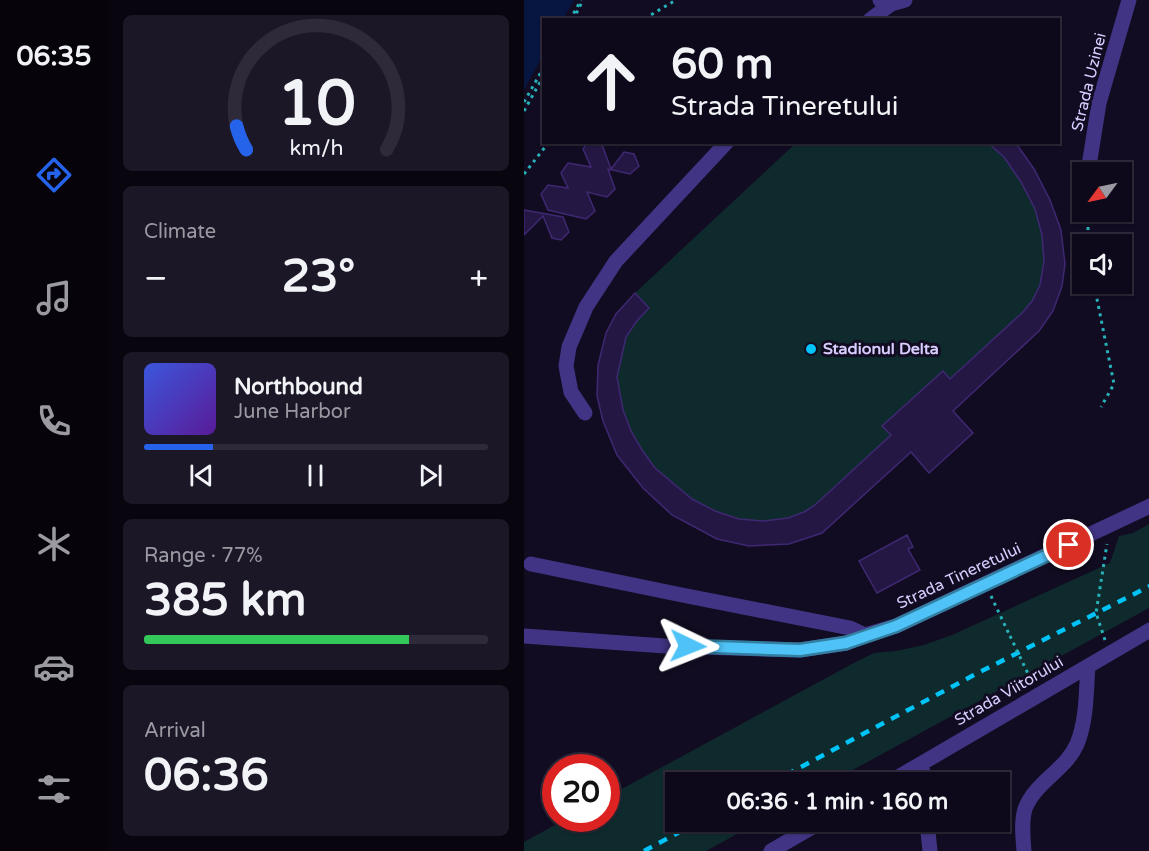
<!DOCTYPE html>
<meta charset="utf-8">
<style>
:root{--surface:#0e091a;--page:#1c1727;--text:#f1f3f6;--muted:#9b9aa2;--line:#2e2a39;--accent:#2563eb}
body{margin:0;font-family:"Varela Round",sans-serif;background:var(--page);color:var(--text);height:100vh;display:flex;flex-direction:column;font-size:22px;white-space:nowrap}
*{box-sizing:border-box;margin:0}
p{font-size:20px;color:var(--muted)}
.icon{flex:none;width:33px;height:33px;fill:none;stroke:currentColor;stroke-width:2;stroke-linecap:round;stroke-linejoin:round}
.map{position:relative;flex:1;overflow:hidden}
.sheet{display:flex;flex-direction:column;gap:15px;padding:15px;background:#08050e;width:416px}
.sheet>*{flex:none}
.hud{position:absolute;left:18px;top:18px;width:518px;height:126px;border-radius:0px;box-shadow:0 2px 4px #0004,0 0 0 2px var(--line);background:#0e091a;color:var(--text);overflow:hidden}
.needle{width:39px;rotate:237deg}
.controls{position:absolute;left:548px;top:162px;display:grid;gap:12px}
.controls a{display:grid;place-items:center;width:60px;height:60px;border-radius:0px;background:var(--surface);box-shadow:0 2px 4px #0004,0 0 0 2px var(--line);font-size:30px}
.speed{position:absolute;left:18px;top:754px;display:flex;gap:12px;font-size:30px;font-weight:700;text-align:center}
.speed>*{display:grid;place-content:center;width:78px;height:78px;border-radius:50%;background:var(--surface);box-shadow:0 2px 4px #0004,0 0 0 2px var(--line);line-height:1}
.speed .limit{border:9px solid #d22;background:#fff;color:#111}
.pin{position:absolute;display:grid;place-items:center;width:51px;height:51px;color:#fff;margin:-26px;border:3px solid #fff;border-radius:50%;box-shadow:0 2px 6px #0007}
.me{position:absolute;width:66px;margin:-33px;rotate:92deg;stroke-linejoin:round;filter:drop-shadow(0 0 4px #0008)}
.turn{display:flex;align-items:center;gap:21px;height:126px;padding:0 30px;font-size:27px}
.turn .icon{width:78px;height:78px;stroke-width:2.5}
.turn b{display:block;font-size:42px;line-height:51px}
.big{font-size:45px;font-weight:800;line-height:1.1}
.sheet .tile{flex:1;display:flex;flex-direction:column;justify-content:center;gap:9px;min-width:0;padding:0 21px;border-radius:9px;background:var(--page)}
.sheet .dial{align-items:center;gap:0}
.dial svg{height:156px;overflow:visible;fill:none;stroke:var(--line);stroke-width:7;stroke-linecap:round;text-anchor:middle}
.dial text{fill:var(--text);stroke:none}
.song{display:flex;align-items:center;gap:18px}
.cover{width:72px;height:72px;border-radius:9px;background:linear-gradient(135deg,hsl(230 70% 55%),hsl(270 70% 35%))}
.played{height:6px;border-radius:3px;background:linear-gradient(90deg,var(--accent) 20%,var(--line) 20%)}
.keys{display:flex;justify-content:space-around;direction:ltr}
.heat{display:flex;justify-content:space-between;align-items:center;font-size:33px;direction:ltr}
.charge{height:9px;border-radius:4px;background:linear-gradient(90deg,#34c759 77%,var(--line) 0)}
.trip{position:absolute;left:141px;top:772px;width:345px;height:60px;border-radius:0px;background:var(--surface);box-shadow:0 2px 4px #0004,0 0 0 2px var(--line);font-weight:800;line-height:60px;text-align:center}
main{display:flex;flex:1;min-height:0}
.menu{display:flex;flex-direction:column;width:108px;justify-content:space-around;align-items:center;background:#06040a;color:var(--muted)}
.menu .icon{width:42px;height:42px}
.menu .active{color:var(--accent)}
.menu b{font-size:27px;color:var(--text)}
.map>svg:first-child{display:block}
.green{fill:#0f2a2d}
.water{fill:#071541}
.building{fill:#251744;stroke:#3f2872;stroke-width:1.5}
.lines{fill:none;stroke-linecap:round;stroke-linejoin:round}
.path{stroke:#27b1b9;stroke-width:3;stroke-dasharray:3 4.5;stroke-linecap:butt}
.minor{stroke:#413484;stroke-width:15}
.rail{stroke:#00c3f8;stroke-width:4.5;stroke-dasharray:9 8;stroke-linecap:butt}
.path-bridge{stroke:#27b1b9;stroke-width:3;stroke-dasharray:3 4.5;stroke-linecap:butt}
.route-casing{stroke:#337fa1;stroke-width:15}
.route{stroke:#4fc3f7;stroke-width:10}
.poi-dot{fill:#00c3f8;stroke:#120c22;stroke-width:2}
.labels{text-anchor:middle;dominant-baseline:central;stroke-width:6;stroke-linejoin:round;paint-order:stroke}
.street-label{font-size:16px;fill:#d9cdff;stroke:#120c22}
.poi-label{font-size:16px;font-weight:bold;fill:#d9cdff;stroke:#120c22;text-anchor:start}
</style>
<main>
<nav class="menu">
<b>06:35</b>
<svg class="icon active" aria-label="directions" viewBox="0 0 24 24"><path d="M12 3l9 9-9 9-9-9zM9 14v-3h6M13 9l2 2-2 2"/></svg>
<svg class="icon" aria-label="music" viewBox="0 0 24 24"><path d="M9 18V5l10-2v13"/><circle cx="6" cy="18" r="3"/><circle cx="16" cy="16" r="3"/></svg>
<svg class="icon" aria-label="phone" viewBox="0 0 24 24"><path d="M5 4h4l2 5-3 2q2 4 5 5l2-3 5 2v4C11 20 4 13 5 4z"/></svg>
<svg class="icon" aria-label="climate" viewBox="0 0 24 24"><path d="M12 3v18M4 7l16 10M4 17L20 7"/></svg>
<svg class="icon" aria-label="car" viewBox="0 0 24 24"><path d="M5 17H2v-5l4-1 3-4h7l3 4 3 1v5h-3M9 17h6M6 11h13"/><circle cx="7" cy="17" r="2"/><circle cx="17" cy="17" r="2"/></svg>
<svg class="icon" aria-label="filters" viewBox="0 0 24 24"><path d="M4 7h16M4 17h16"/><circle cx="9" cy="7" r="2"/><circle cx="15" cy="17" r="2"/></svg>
</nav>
<section class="sheet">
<div class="tile dial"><svg viewBox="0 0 100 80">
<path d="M14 69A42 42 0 1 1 86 69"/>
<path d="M14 69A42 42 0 0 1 9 57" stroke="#2563eb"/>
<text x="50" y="56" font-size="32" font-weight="700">10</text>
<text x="50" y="72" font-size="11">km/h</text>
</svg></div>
<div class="tile"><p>Climate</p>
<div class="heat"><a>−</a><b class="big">23°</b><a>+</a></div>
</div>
<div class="tile">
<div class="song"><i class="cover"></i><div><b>Northbound</b><p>June Harbor</p></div></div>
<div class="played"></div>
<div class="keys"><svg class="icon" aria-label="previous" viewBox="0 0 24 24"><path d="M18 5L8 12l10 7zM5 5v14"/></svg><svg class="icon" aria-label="pause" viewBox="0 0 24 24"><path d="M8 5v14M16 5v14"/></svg><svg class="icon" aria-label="next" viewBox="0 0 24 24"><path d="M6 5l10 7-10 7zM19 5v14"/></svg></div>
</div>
<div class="tile"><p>Range · 77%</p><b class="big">385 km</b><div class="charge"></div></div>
<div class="tile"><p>Arrival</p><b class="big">06:36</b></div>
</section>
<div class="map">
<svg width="626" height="851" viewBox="0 0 626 851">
<rect width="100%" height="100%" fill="#120c22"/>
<!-- green -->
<path class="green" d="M272,143H491L510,169L537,230L541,264L538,286L529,311L515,331L429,410L449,433L405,473L386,452L298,533L265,544L225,546L193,539L148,515L119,488L93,455L79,421L73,396L74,365L82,333L92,314L111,293Z
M625,524V608L305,783H152V822H235L182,851H0V842L42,819H82L83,797L326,665L350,653L372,651L400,645L428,635L586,563L595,536L609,533Z"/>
<!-- water -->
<path class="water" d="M0,0H50L39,19L20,20L19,55L0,90Z"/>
<!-- building -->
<path class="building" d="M64,142H77L87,169L100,152L110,154L115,166L106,174L84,169L91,189L83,197L63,192L71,211L62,219L24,210L17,194L24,185L44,188L37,173L44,163L67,167L59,149Z
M463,142H491L510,169L526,200L537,230L541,264L538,286L529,311L515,331L429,411L449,433L405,473L387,452L298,533L265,544L225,546L193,539L148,515L119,488L93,455L79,421L73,396L74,365L82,333L92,314L111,293L125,308L112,322L102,337L93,377L99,410L107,431L118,450L131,468L168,499L191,511L215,519L239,521L264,518L280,512L291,505L367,435L358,426L419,371L426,379L499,312L508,301L516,285L520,261L518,235L511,209L497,182L480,157Z
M0,210L39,217L45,232L37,240L28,238L19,216L0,235Z
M383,535L389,547L384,549L396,570L353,593L335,561Z"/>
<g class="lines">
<!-- path -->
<path class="path" d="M46,20L57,0
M49,20L59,0
M122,20L125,16L152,0
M0,102L20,67
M0,111L20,75
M0,174L25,142
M564,212V244
M570,284L590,384L577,407
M467,596L486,636
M581,640L572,613L583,544"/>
<!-- minor -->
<path class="minor" d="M356,0L367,4L381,0
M346,20L367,4
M564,172L575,103L605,0
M61,413L47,392L42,366L45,347L62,307L92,261L203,142
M7,564L158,595L326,628L341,635
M0,636L141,646L276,650L323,643L341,635L372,626L626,506
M398,763L399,783
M364,783L626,630
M403,822L406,851
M247,851L297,822
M500,851C499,838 497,822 501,809C511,782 542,770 553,744C563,720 562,691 564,666"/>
<!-- rail -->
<path class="rail" d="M247,783L448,676L626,586
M120,851L174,822"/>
<!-- path-bridge -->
<path class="path-bridge" d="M486,636L508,682"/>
</g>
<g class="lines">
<defs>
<path id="route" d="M164,646L276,650L322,643L372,626L545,545"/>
</defs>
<!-- route casing -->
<use href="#route" class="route-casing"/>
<!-- route -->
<use href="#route" class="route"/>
</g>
<!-- markers -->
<circle class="poi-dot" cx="287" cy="349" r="6"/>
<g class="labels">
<!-- street labels -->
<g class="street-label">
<text transform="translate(565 82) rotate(-76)">Strada Uzinei</text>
<text transform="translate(435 576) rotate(-25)">Strada Tineretului</text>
<text transform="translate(485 691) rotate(-30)">Strada Viitorului</text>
</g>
<!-- poi labels -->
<g class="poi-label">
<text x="299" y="349">Stadionul Delta</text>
</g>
</g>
</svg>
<div class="controls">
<a><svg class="needle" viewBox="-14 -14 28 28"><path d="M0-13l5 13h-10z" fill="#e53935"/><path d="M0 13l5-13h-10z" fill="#9b9aa2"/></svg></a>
<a><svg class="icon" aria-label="sound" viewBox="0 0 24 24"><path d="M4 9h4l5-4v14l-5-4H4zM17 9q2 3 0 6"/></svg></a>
</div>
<div class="speed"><div class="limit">20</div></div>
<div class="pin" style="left:545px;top:545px;background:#d93025"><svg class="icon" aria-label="arrive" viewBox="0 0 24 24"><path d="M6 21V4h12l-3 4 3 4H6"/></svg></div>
<svg class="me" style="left:164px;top:646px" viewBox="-20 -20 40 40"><path d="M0-17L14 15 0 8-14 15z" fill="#4fc3f7" stroke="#fff" stroke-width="4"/></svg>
<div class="trip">06:36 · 1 min · 160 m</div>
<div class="hud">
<div class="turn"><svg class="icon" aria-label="ahead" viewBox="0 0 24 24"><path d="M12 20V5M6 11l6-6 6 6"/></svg><div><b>60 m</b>Strada Tineretului</div></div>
</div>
</div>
</main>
